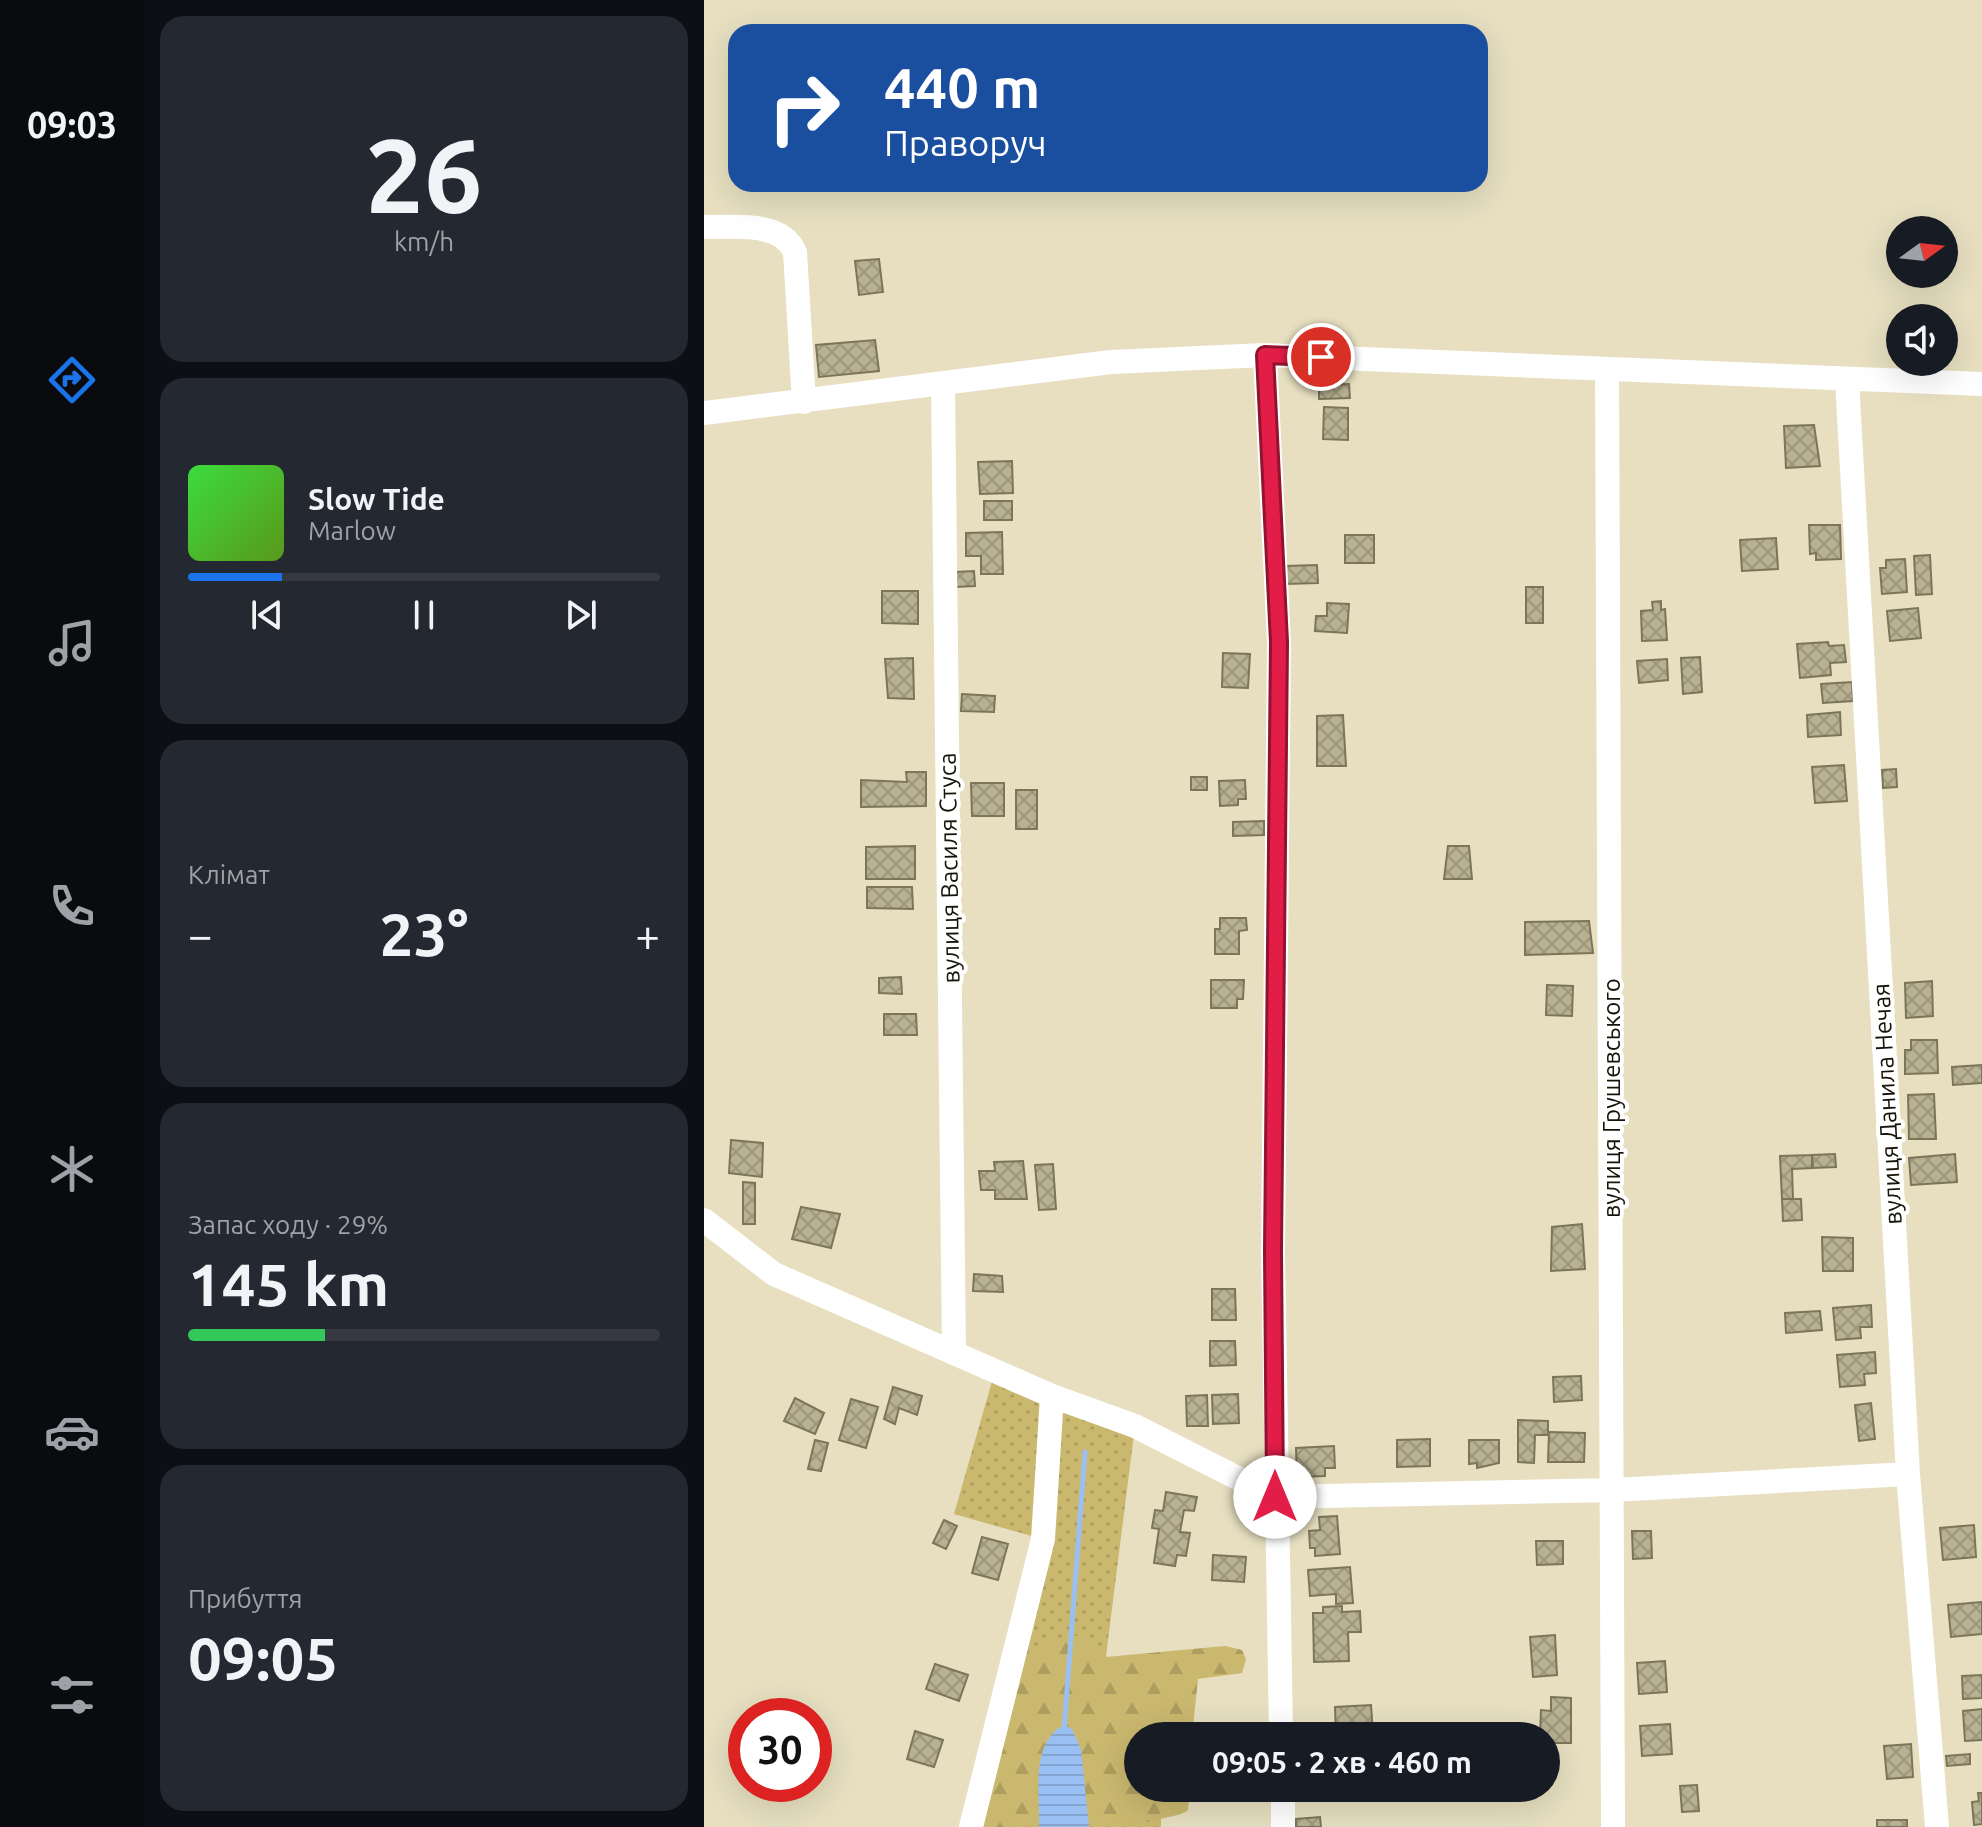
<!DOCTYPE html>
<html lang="uk">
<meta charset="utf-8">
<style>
:root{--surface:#171b24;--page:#242831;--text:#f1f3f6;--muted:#9ea1a6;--line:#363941;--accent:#1a73e8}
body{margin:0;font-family:Ubuntu,sans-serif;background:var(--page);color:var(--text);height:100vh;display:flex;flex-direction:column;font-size:30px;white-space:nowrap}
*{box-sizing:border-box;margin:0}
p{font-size:26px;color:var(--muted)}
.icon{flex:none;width:44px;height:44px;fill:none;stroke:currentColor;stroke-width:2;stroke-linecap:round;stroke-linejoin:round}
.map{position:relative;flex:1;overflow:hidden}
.sheet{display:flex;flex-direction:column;gap:16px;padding:16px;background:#0d0f14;width:560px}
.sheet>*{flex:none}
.guide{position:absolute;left:24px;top:24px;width:760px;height:168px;border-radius:24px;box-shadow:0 8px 32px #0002;background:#1a4fa0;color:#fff;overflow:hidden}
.needle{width:52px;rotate:75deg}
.controls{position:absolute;left:1182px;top:216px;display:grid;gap:16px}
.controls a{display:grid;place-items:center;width:72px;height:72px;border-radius:50%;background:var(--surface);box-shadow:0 8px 32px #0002;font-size:40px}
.speed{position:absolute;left:24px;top:1698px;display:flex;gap:16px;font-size:40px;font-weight:700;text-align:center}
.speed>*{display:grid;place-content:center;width:104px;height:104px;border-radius:50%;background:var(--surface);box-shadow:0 8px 32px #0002;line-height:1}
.speed .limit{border:12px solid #d22;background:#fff;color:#111}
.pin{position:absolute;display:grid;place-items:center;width:68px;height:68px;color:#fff;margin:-34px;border:4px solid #fff;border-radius:50%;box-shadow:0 2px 8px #0007}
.me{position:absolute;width:88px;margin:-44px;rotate:0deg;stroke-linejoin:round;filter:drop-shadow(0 0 6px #0008)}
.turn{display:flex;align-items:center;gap:28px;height:168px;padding:0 24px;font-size:36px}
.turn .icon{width:104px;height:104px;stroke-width:2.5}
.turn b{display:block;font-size:56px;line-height:68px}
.big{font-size:60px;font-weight:700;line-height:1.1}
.sheet .widget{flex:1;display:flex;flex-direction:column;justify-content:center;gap:12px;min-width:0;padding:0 28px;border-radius:24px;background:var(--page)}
.sheet .dial{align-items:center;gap:0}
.dial b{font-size:104px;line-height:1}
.song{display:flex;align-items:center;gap:24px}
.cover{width:96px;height:96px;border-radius:12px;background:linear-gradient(135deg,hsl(120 70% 55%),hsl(90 70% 35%))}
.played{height:8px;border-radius:4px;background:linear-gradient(90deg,var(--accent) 20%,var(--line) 20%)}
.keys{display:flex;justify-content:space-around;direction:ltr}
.heat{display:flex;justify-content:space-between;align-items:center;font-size:44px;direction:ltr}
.charge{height:12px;border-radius:6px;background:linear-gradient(90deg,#34c759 29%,var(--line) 0)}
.trip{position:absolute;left:420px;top:1722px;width:436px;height:80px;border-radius:40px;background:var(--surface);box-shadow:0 8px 32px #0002;font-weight:700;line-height:80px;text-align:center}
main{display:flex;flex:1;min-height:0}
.dock{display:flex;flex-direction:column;width:144px;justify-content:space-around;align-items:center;background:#090b0e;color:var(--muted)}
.dock .icon{width:56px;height:56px}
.dock .current{color:var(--accent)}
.dock b{font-size:36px;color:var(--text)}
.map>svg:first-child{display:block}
.grass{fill:url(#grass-dots)}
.forest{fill:url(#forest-firs)}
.water{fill:url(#water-rules)}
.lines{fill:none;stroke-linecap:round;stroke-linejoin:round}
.stream{stroke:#9ac0f3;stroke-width:5}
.building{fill:url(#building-cross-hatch);stroke:#7c7558;stroke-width:2}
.minor{stroke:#fff;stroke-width:24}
.route-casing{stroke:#92132f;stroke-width:20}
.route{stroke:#e11d48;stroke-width:14}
.labels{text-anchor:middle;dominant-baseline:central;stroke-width:8;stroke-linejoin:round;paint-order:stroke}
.street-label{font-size:24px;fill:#161308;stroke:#fff}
</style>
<main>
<nav class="dock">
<b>09:03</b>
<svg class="icon current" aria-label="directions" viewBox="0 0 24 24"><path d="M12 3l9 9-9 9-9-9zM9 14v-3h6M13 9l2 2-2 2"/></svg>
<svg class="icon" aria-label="music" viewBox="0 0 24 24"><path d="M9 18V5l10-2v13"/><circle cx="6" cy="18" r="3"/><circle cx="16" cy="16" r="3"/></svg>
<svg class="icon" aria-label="phone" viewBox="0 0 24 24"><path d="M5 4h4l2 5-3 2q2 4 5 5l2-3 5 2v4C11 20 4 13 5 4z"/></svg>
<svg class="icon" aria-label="climate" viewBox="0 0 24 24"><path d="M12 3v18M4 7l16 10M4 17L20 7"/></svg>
<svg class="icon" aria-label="car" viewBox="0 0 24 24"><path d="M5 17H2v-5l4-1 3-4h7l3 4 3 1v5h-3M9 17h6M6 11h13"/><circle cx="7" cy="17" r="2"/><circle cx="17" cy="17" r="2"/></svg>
<svg class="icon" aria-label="filters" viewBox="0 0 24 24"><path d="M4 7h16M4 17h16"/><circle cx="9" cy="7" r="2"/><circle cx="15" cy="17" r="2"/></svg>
</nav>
<section class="sheet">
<div class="widget dial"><b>26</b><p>km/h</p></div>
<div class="widget">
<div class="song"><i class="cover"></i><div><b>Slow Tide</b><p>Marlow</p></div></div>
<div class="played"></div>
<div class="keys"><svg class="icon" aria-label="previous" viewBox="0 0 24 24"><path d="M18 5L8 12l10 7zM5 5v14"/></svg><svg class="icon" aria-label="pause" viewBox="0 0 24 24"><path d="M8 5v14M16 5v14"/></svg><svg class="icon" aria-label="next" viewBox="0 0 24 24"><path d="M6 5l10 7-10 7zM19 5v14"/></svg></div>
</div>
<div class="widget"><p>Клімат</p>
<div class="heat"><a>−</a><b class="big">23°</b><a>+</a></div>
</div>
<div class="widget"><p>Запас ходу · 29%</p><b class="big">145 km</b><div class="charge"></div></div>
<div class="widget"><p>Прибуття</p><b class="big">09:05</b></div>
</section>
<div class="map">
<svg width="1278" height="1827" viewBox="0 0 1278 1827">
<defs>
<pattern id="grass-dots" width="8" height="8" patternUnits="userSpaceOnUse" patternTransform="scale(2)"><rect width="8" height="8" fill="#cab86f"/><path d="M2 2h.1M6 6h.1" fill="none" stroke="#ad9d5f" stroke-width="1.8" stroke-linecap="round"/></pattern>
<pattern id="forest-firs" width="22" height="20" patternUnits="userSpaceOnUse" patternTransform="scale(2)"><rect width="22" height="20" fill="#cab86f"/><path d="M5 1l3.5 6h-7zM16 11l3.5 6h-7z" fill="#ad9d5f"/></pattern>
<pattern id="water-rules" width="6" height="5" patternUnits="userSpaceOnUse" patternTransform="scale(2)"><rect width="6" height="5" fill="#9ac0f3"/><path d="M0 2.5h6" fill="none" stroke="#84a4cf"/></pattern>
<pattern id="building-cross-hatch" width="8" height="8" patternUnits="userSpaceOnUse" patternTransform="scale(2)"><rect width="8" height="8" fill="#b7b091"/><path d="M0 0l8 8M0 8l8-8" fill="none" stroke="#9d967c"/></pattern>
</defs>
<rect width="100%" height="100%" fill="#e7dfc0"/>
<!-- grass -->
<path class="grass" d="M291,1371L431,1426L402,1656L434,1736V1788H457V1827H267L338,1539L250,1514Z"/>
<!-- forest -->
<path class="forest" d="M379,1635L387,1637L402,1657L521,1646L538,1650L542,1659L538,1673L494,1679L488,1736H434V1788H486L484,1810C467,1827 303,1827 267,1827L321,1654L346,1639Z"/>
<!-- water -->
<path class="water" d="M360,1725L368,1729L377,1749L385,1827H335C336,1794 326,1742 360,1725Z"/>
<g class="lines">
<!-- stream -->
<path class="stream" d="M360,1730L381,1452"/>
</g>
<!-- building -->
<path class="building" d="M175,259L179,292L155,295L151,261Z
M171,340L175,371L115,377L112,345Z
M645,384L646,398L615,399V385Z
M620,407L644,408V440L619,439Z
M1110,425L1116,466L1082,468L1080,426Z
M308,461L309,493L276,494L274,462Z
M280,501H308V520H280Z
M1105,525H1136L1137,559L1112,560V553L1106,554Z
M298,532L299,574H277V556H262V533Z
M641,535H670V563H641Z
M1072,538L1074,569L1038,571L1036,540Z
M1226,555L1228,594L1212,595L1210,556Z
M1201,559L1203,592L1178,594L1176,568H1182V560Z
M613,565L614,583L581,584V566Z
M270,571L271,586L252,587L251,572Z
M822,587H839V623H822Z
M178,591H214V624L178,623Z
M957,601V610L961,609L963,640L938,641L937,611L949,610L948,602Z
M623,603L645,604L643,633L611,631L612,616H623Z
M1214,608L1217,638L1186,641L1183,611Z
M1124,642L1125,646L1140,645L1142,662L1126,663L1127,675L1096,678L1093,644Z
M519,653L546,654L544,688L518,687Z
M996,657L998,692L979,694L977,658Z
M209,658L210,699L184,698L181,659Z
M963,659L964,680L935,683L933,661Z
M1148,682L1149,701L1119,703L1117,684Z
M258,694L291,696L290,712L257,711Z
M1136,712L1137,735L1104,737L1103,715Z
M639,715L642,766H613V716Z
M1140,765L1143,801L1111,803L1108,767Z
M1192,769L1193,787L1179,788L1178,770Z
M202,772H222V806L157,807V780L203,782Z
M487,777H503V790H487Z
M541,780L542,799H534V805L516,806L515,781Z
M267,783H300V816H268Z
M312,790H333V829H312Z
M560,821V835L529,836V822Z
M211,846V879H162V847Z
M744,846H765L768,879H740Z
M163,887H208L209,909L163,908Z
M516,918H542L543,930L535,931V954H511V929H516Z
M885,921L889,953L821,955V922Z
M197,977L198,994L175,993V978Z
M507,980H540L539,999H533V1008H507Z
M1228,981L1229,1016L1202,1018L1201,983Z
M843,985L869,986L868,1016L842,1015Z
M180,1014H212L213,1035H180Z
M1207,1040H1233L1234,1073L1201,1074V1050H1207Z
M1278,1065V1083L1249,1085L1248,1067Z
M1230,1094L1232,1139H1205L1204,1095Z
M27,1140L59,1143L58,1177L25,1173Z
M1131,1154L1132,1167L1109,1168L1108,1155Z
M1251,1154L1253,1182L1207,1185L1205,1158Z
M1108,1155V1168L1088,1169L1089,1199H1078L1076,1156Z
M319,1161L323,1199H291V1190H277L275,1171H291L290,1162Z
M349,1164L352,1209L335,1210L331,1165Z
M39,1182L51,1183V1224H39Z
M1078,1199H1097L1098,1220L1079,1221Z
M97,1207L136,1214L127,1248L88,1239Z
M878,1224L881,1269L847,1271L848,1227Z
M1118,1237L1149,1238V1271H1119Z
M270,1274L298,1276L299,1292L269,1291Z
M508,1289H531L532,1320H508Z
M1167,1305L1168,1327H1156L1157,1338L1132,1340L1129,1308Z
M1116,1311L1118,1330L1082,1333L1081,1313Z
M506,1341H531L532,1365L506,1366Z
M1171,1352L1172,1373L1160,1374L1161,1385L1136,1387L1133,1355Z
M877,1376L878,1400L850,1402L849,1377Z
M189,1387L218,1396L213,1415L195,1408L191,1424L180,1419Z
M534,1394L535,1423L509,1424L508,1395Z
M503,1395L504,1426H483L482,1396Z
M91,1398L120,1413L111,1434L80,1421Z
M147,1399L174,1407L162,1448L135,1440Z
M1167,1403L1171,1439L1155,1441L1151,1405Z
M814,1420L844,1421V1435H831L830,1463L814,1462Z
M845,1432L881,1433L880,1462H844Z
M726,1439V1466L693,1467V1440Z
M111,1440L124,1443L117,1471L104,1469Z
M765,1440H795V1463L773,1468V1463L765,1464Z
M630,1446L631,1468H621V1476L593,1477L592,1448Z
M462,1492L493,1497L490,1511L480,1510L476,1532L486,1533L482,1556L473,1555L471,1566L450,1563L455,1529L448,1528L451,1510L459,1511Z
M633,1516L636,1554L611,1556V1548H606L605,1531L616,1530L615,1517Z
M240,1520L253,1526L242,1549L229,1543Z
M1270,1525L1272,1557L1239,1560L1236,1528Z
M928,1531H947L948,1558L929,1559Z
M278,1537L304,1544L294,1580L268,1573Z
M832,1541H859V1564L833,1565Z
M509,1555L542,1557L540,1582L508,1580Z
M646,1567L649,1603L632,1604V1594L606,1596L604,1570Z
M1278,1602V1634L1247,1637L1244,1605Z
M638,1606V1612L656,1611L657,1632H644L645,1661L610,1662L609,1613H619V1607Z
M851,1635L853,1675L829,1677L826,1637Z
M961,1661L963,1692L935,1694L933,1663Z
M231,1664L264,1675L255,1701L222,1689Z
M1278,1675V1698L1259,1699L1258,1676Z
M847,1697L867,1698V1743H842V1736H836L837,1710L847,1711Z
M667,1705L669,1734L632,1736L631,1707Z
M1278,1709V1740L1261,1741L1259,1711Z
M966,1724L968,1754L938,1756L936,1726Z
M211,1731L239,1740L230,1767L203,1759Z
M1207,1744L1209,1777L1183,1779L1180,1746Z
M1266,1754V1764L1243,1766L1242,1756Z
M993,1785L995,1811L978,1812L976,1786Z
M650,1788H669V1793L651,1795Z
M1274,1793H1278V1824L1270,1825L1268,1802L1275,1801Z
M616,1817L617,1827H592V1819Z
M1173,1820H1203V1827H1173Z"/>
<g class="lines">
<!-- minor -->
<path class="minor" d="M0,227C31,228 76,220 91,252L100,402
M561,355L575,642L569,1251L577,1736
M903,369L909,1827
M1143,380L1204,1474L1233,1827
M239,385L250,1352
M0,413L407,362L561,355L1278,384
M0,1220L70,1274L348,1396L431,1426L571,1497L909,1490L1204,1474
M579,1788V1827
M267,1827L339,1539L348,1396"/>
</g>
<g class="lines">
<defs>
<path id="route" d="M571,1497L569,1251L575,642L561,355L617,357"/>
</defs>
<!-- route casing -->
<use href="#route" class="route-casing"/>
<!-- route -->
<use href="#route" class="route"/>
</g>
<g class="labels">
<!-- street labels -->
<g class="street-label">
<text transform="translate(245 868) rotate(-91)">вулиця Василя Стуса</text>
<text transform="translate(907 1098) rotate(-90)">вулиця Грушевського</text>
<text transform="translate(1183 1104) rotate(-93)">вулиця Данила Нечая</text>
</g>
</g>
</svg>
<div class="controls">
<a><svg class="needle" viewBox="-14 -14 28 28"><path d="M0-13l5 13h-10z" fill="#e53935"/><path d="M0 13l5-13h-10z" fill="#9ea1a6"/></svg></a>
<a><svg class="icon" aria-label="sound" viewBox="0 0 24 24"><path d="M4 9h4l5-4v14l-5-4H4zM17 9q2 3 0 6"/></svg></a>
</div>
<div class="speed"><div class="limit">30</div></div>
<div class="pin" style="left:617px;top:357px;background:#d93025"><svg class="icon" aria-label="arrive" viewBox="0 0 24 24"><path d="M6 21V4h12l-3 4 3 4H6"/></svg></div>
<svg class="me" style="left:571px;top:1497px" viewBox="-20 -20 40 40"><circle r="19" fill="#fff"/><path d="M0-13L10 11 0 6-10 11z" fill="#e11d48"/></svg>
<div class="trip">09:05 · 2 хв · 460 m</div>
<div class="guide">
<div class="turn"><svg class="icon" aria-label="right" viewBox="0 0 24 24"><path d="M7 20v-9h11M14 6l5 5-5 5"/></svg><div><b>440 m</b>Праворуч</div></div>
</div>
</div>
</main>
